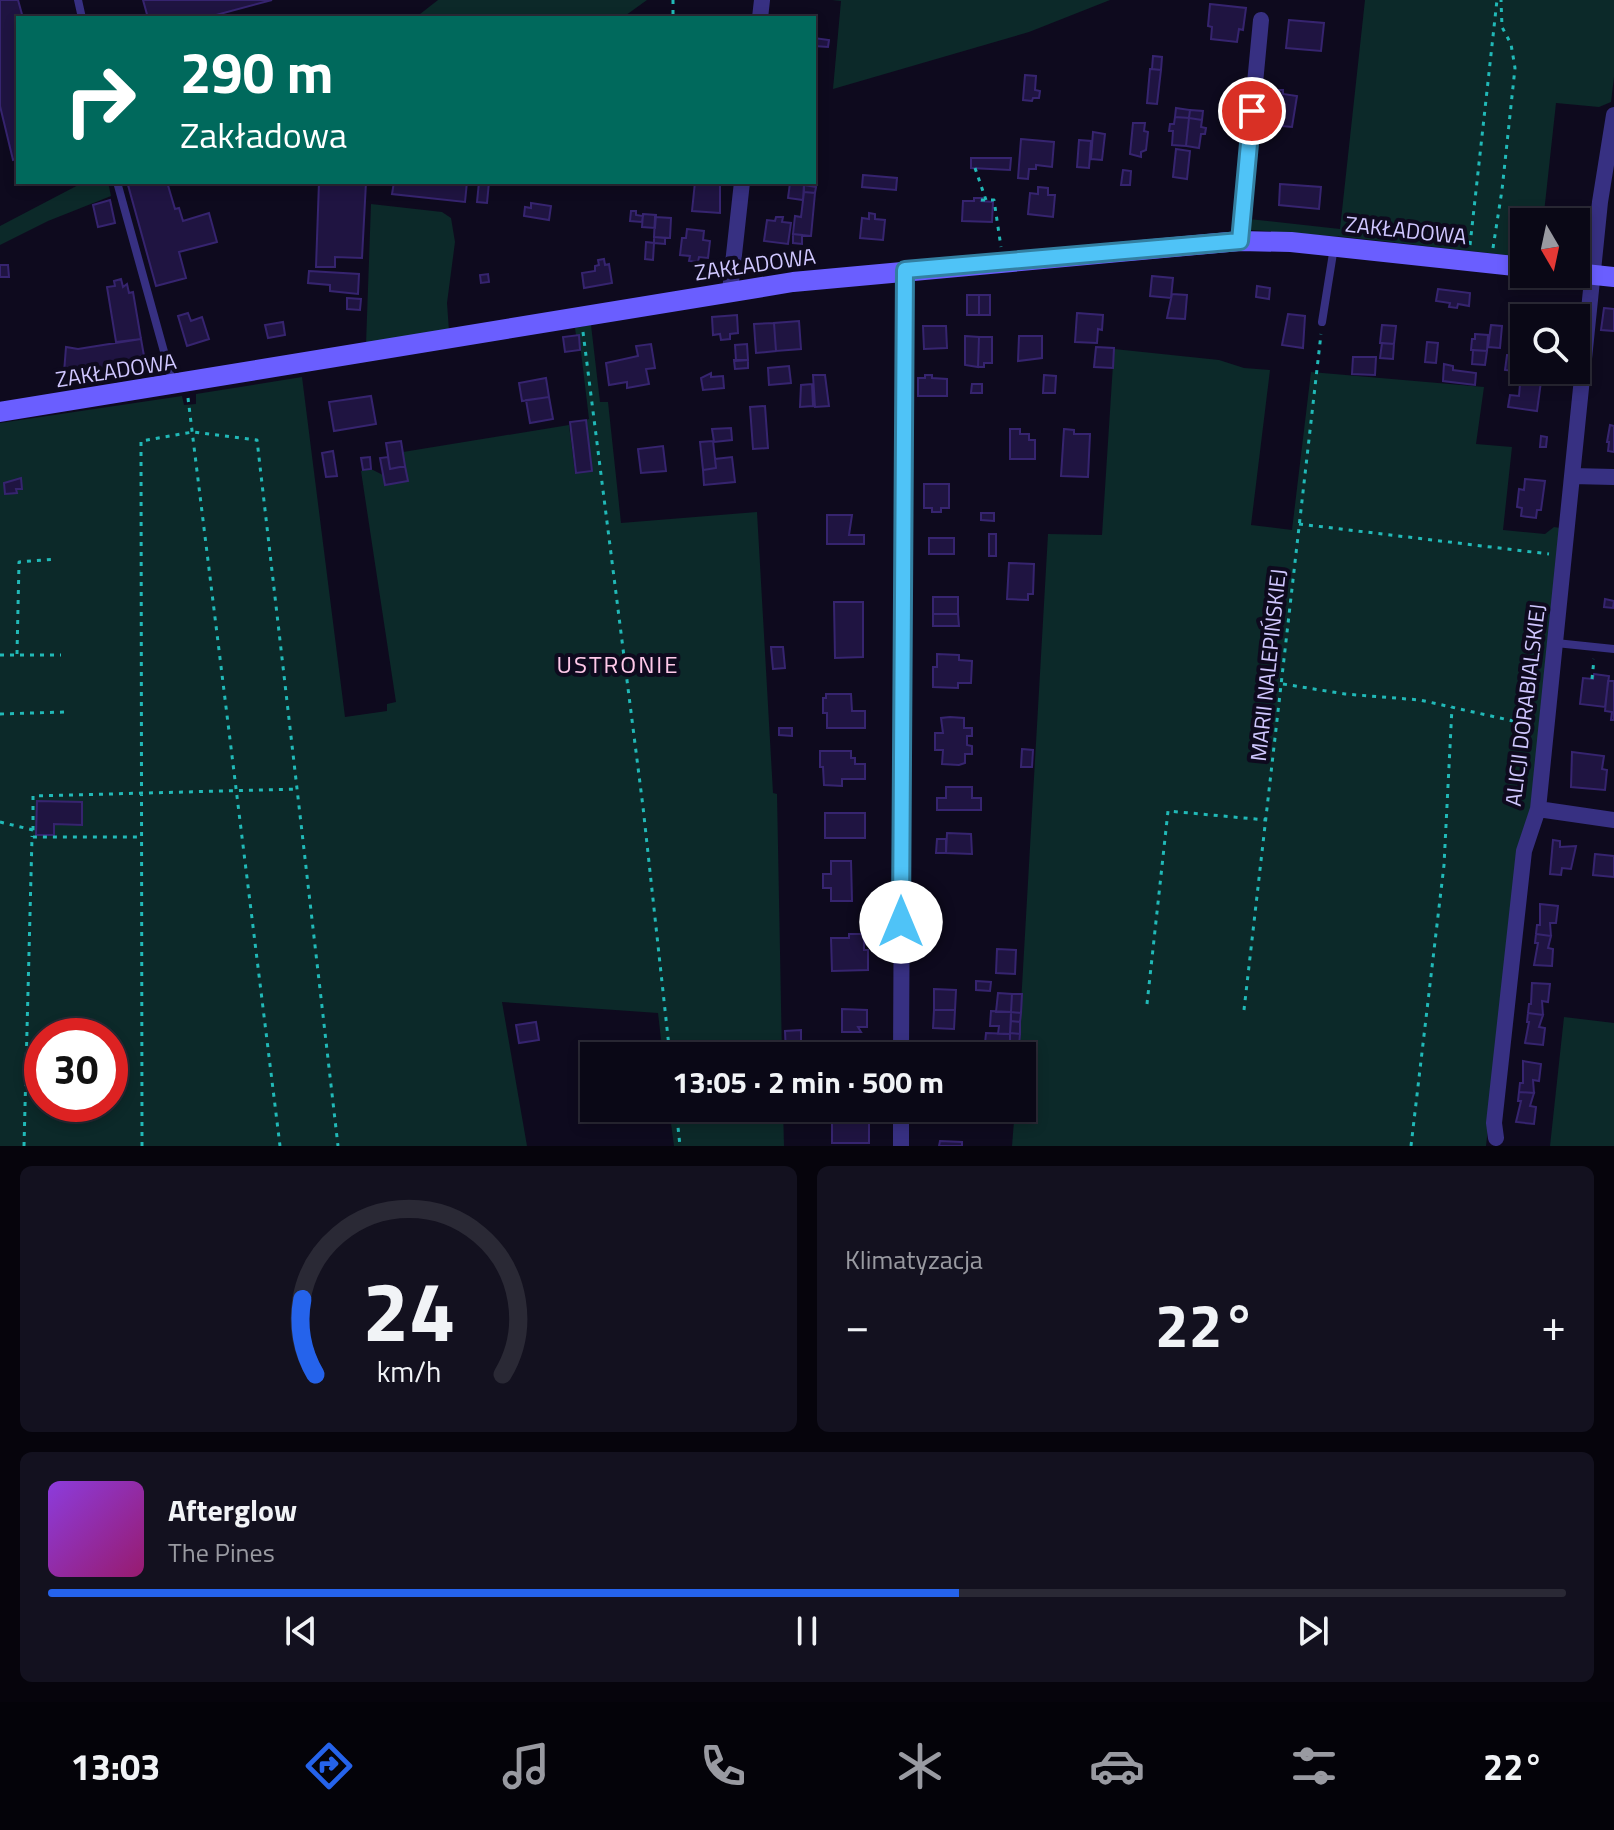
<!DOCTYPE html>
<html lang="pl">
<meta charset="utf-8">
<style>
:root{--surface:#0a0816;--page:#13111f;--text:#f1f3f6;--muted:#999aa1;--line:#2a2935;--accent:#2563eb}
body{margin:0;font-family:"Titillium Web",sans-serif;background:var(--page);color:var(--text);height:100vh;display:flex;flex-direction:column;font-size:30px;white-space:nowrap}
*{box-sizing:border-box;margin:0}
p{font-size:26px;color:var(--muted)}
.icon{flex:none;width:44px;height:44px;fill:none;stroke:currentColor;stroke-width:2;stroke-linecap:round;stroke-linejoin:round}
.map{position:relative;height:1146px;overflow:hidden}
.side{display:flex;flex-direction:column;gap:20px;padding:20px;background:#06040c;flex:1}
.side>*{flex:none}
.top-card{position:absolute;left:16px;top:16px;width:800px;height:168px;border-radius:0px;box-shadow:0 4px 12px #0003,0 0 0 2px var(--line);background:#00695c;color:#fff;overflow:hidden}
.needle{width:52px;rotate:171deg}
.controls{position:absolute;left:1510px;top:208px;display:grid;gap:16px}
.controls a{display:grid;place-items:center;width:80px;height:80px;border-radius:0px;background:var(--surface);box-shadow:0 4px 12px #0003,0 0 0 2px var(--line);font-size:40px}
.speed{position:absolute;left:24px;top:1018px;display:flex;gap:16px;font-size:40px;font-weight:700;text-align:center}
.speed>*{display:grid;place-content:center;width:104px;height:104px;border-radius:50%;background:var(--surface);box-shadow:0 4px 12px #0003,0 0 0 2px var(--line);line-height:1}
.speed .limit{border:12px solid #d22;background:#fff;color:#111}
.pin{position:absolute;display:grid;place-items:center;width:68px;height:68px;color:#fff;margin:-34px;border:4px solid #fff;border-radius:50%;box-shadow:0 2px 8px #0007}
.me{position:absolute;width:88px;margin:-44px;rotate:0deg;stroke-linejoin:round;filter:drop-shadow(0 0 6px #0008)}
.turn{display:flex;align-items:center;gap:28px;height:168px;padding:0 32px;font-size:36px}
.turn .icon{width:104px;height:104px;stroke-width:2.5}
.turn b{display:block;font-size:56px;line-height:68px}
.big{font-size:60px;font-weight:700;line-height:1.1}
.side .tile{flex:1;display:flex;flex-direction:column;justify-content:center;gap:12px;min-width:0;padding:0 28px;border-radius:12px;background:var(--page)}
.side .dial{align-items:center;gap:0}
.dial svg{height:208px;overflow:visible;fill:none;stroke:var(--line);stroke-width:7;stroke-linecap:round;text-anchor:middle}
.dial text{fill:var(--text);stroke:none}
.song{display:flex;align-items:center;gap:24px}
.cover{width:96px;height:96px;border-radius:12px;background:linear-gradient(135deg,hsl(270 70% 55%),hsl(320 70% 35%))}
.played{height:8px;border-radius:4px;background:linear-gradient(90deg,var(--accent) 60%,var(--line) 60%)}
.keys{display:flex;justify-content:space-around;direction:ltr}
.heat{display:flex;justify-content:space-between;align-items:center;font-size:44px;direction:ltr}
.side .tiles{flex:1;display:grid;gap:20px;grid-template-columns:1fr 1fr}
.tile:last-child{grid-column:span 2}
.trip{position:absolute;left:580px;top:1042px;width:456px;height:80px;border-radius:0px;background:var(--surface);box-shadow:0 4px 12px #0003,0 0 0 2px var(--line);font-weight:700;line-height:80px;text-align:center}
.tabs{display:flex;height:128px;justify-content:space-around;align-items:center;background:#040309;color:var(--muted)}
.tabs .icon{width:56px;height:56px}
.tabs .current{color:var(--accent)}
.tabs b{font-size:36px;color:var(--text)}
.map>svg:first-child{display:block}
.green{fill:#0c2929;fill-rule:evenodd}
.building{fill:#1f1441;stroke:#36246f;stroke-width:2}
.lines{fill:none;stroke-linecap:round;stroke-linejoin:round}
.path{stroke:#21b9b7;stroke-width:3;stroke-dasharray:4 6;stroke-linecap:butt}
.lane{stroke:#373082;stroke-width:8}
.street{stroke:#373082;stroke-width:16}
.secondary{stroke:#6a5eff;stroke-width:20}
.route-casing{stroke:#337fa1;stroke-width:20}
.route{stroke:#4fc3f7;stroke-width:14}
.labels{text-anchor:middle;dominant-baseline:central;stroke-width:8;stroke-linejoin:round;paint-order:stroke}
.street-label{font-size:22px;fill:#d0c7ff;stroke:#0e0a1e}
.neighbourhood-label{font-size:24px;letter-spacing:2px;fill:#ffc9e9;stroke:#0e0a1e}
</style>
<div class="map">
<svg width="1614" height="1146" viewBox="0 0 1614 1146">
<rect width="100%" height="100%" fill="#0e0a1e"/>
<!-- green -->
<path class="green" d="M438,0H647L622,18H415Z
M832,0H1110L1029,32L833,89L841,1Z
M1365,0H1614V77L1611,102L1599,107L1556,103L1543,222H1524V257L1345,237L1251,230L1249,219L1340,229Z
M84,182H108L111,196L48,221L0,245V226Z
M371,204L442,212L451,218L455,242L447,303L449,331L366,345Z
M591,325L600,402H608L621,523L757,512L773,793L777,794L782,1056H663L658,1013L502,1002L527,1146H0V423L182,396L184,405L196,404V394L302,377L345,717L387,711V704L396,702L361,471L371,469L383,475L385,485L407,481L403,452L569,425L575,473L592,471L586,420L589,419L579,335H576L575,328ZM42,1036H110V1104H42Z
M1114,349L1219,360L1244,368L1270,370L1251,525L1292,530L1311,372L1484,387L1476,444L1512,447L1503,530L1545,534L1554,527L1560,528L1536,788L1518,863L1486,1146H1012L1015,1108H1022V1056H1018L1048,534L1102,535Z
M1564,1017L1614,1023V1146H1550Z
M669,1108H783L784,1146H674Z"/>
<!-- building -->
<path class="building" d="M0,0H18L23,18H18V158L13,160L0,106Z
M143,0H272L205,18H148Z
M1210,4L1246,8L1243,30L1239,29L1237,42L1211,39L1212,27L1208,26Z
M1289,20L1324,23L1321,51L1286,48Z
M814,38L829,40L828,47L814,46Z
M1153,56L1162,57L1161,70L1152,69Z
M1150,69L1161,70L1157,104L1147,103Z
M1025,75L1036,76L1035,90L1040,91L1039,98H1033L1032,101L1023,100Z
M1275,90H1283V94L1297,96L1292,127L1271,125L1274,108H1270Z
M1176,108L1190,110L1189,118L1175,117Z
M1190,110L1203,111L1202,120L1189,118Z
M1175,117L1189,118L1186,146L1172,145L1173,131H1169L1170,124H1174Z
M1189,118L1202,120L1201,127L1206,128L1205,134H1201L1199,148L1186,146Z
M1133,123H1145L1144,131L1148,132L1146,150L1141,152V157L1130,154Z
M1093,132L1105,134L1102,160L1091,159Z
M1021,139L1054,142L1052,167L1036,165V169H1029L1028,179L1018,178Z
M1079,140L1091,141L1089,168L1077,167Z
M1176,149L1190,151L1187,179L1173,177Z
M971,158H1011L1010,170L971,168Z
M1123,170L1131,171L1130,185H1121Z
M863,175L897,178L896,190L862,187Z
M136,182H167L175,209L179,208L183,221L209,213L217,242L179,252L186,278L156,286L128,185Z
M319,182H366L362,258L335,257V267H316Z
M394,182H467L465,202L392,194Z
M479,182H489L487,203L477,202Z
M695,182H720V213L692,211Z
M790,183L804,184L803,200L788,198Z
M1280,184L1321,187L1319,209L1279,205Z
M804,185L816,187L815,193L804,192Z
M1038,187L1048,188V195H1055L1053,217L1028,214L1030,193L1038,194Z
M804,192L815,193L811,236L793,234L795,216L801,217Z
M974,198H982L981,201L993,202L992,222L962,221L963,201H974Z
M110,200L115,223L98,227L93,205Z
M531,203L551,206L549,220L524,216L525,207L531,208Z
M631,211H636V215L643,216L642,222L630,221Z
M869,213L875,214V219L885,220L883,240L860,238L862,218L869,219Z
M643,214L656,215L655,228L642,227Z
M1577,216L1587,217L1585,235L1576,234Z
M655,217L671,218L670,238L654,237Z
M776,217H783L782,222L791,223L788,244L764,241L767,220L775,221Z
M687,229L704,231L703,240L710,241L708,258L699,257L698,262L689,261L690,256L680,255L682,238H686Z
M793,234L802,235V244L793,243Z
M654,237L665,238V244L654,243Z
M646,242L654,243L653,260L645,259Z
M604,259L605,265L609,264L612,283L584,288L582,273L595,271V266L599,265L598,260Z
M0,265H8L9,277H0Z
M309,271L359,274L358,294L330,291V285L308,283Z
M488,274L489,282L481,283L480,275Z
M1152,276L1173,278L1171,298L1150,296Z
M121,279L123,287L127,284L129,293L133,292L141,339L116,342L107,287L115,286L114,281Z
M1257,286L1270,288L1269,299L1256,297Z
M1438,289L1470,293L1469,306L1458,304L1457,308L1449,307L1450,303L1436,301Z
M1172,294L1187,295L1185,319L1167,318Z
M967,295H979V315H967Z
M979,295H990V315H979Z
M347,298L361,299L360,310L347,309Z
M1604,308L1614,309V331L1601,330Z
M188,313L191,321L202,317L209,339L187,346L178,316Z
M1077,313L1103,315L1102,330L1098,329L1097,343L1075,342Z
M1288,314L1305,316L1303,348L1282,345Z
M737,315L738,333L730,334V339L721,340L720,334L713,335L712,317Z
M799,321L801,349L776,351L774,323Z
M283,322L285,335L268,338L265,325Z
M1512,322L1524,324V342L1510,341Z
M774,323L776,351L756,353L754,324Z
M1382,325L1396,326L1394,344L1380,343Z
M1491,325L1502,326L1500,348L1488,347Z
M923,326H946L947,348L924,349Z
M1475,334L1488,335L1487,351L1471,350L1472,339H1475Z
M579,335L580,350L565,352L563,337Z
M965,336L979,337L978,367L965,365Z
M1019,336H1042V358L1018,361Z
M979,337H992V363H984V367H978Z
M141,339L144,356L136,357L137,364L75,374V372L64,373L66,347L78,349Z
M1427,342L1438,343L1436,363L1425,362Z
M1382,343L1394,344L1393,359L1380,358Z
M651,344L655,368L646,369L649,384L627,388V382L609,385L606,363L638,356L636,346Z
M747,344L748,360L736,361L735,345Z
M1096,347L1114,348L1113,368L1094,367Z
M1473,350L1487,351L1485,365L1472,364Z
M1507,355L1524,357V370L1542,374L1537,411L1508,407L1510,395L1519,396L1521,372L1505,370Z
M1353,357H1376L1375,375L1352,374Z
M734,360H748V368L735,369Z
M1444,364L1453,366V370L1476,373L1475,385L1443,381Z
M789,366L791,383L769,385L768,368Z
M711,373V377L723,376L724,388L703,390L701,378Z
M813,375H825L829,406L815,407Z
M925,375H932V378L947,379V396H918V378H925Z
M1044,375L1056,376L1055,393H1043Z
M546,378L549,397L522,401L519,383Z
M812,384L813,406L800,407L801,385Z
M972,384H982V393H971Z
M371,396L376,424L334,431L329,402Z
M549,397L553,419L530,423L526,400Z
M765,406L768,448L753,449L750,407Z
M586,420L592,471L576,473L570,422Z
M1610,425L1614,426V452L1608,451L1609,442H1607Z
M731,428L732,440L714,442L712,429Z
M1010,429H1020V434H1029V440H1035V459H1010Z
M1064,429L1074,430V434H1090L1088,477L1061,476Z
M1541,436L1547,437L1546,447H1540Z
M401,441L405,466L390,469L386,443Z
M713,441L716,468L703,470L700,442Z
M663,446L666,471L641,473L638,449Z
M333,451L337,476L326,477L322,453Z
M370,457L371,469L363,470L361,458Z
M388,457L390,469L405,466L408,481L385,485L380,458Z
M732,457L735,482L704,485L703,470L716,468L715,459Z
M21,478L22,489H16L17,493L5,494L4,483Z
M1525,479L1545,481L1541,510H1537L1536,518L1521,516L1522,508L1517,507L1519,489L1524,490Z
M924,484H949V508H941V512H932V508H924Z
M981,513H994V521L981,520Z
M827,515H852L849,535H864V544H827Z
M989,534H996V556H989Z
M929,538H954V554H929Z
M1009,563L1034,564L1033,594H1028V600L1007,599Z
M933,597H958V614H933Z
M1605,599L1614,601L1613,608L1604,607Z
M834,602H863V657L835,658Z
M933,614H958L959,626H933Z
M771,647H783L785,668L773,669Z
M937,654L959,655V660L972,661L971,683H958V688L933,687V667H937Z
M1594,674L1609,676L1605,707L1580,704L1583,678L1593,679Z
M1608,681H1614V720H1611L1612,712L1605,711Z
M826,694H851L852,711H865V728H827V713H823V698H826Z
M950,717L964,718V728H972V736H967V745L972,746V754H965V763L959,765L942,764L943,750H935V733H943L941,718Z
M779,728H792V736L779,735Z
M1022,749L1033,750L1032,767H1021Z
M820,751H851V758H855V764H865V779H842V786L824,785L823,767H820Z
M1572,752L1604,756L1602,769L1607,770L1605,790L1571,787Z
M946,787H972V798H981V810H937V798H946Z
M37,801L82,802V825L54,824V835H36Z
M825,813H865V838H825Z
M947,833L971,834L972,854L946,853Z
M937,839H946V853H936Z
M1553,840L1560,841V847L1576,846L1571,869L1562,868L1561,875L1550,874Z
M1595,854L1614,856V877L1593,875Z
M831,861H851L852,901H831V888H823V874H831Z
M1540,904L1558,906L1556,923H1550L1551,936L1536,934L1537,925H1540Z
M849,934H864V950H868V970L832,971L831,938H849Z
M1536,934L1551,936L1548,948L1553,949L1552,966L1534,965L1538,943H1535Z
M997,949L1016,950L1015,974L996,973Z
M976,981L991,982L990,991L976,990Z
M1532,983L1550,984L1548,1002L1542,1001L1543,1015L1528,1013L1529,1004H1531Z
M934,989L956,990L955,1010H934Z
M998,993L1012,994L1011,1012H996Z
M1012,994H1022L1021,1013L1011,1012Z
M842,1009L867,1010V1027H858L861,1032H842Z
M934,1010H955L954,1029L933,1028Z
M991,1011L1011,1012L1010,1034H998L999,1026H990Z
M1011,1012L1021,1013L1020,1022L1011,1021Z
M1528,1013L1543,1015L1539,1027L1545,1028L1543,1045L1525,1043L1529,1022H1527Z
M1011,1021L1020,1022V1034L1010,1033Z
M536,1022L539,1040L519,1043L516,1025Z
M801,1030V1056L786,1055L785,1031Z
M986,1033L1010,1034V1045L985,1043Z
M1010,1033L1020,1034L1019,1045H1010Z
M856,1041L857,1056H830V1042Z
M1012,1045H1019L1018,1056H1011Z
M1523,1061L1541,1064L1539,1081L1533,1080L1534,1093L1519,1092L1520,1083H1523Z
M1519,1092L1534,1093L1530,1106L1536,1107L1534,1124L1516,1122L1521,1101H1518Z
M832,1109H869V1143H832Z
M940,1141L962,1142V1146H939Z"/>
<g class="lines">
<!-- path -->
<path class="path" d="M673,0V18
M975,168L986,200
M981,200H994L1001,247
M1470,245L1497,0
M1493,248L1502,190L1515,68L1511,44L1502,27L1501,0
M583,332L643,807L670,1056
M188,398L280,1146
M1299,524L1549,554
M17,654L19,562L56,559
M0,655H61
M1592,679L1594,659
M1283,684L1345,694L1420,700L1531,725
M0,714L64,712
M0,822L33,830L32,837
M33,830V796L298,789
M1147,1004L1168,811L1266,820
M1244,1010L1321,334
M676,1108L680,1146
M24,1146L32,837H142
M142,1146L141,441L193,432L257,440L338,1146
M1411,1146L1444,865L1452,707"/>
<!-- lane -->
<path class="lane" d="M78,0L82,18
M117,182L173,384
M1322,322L1334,247
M1556,643L1614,649"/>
<!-- street -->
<path class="street" d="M760,18L762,0
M1240,241L1261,20
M730,291L742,182
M1572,476L1614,477
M1538,809L1614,820
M901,1056L905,270
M1496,1138L1494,1123L1524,851L1538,809L1600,202L1614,115
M901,1146V1108"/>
<!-- secondary -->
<path class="secondary" d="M1576,273L1614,277
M0,412L793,282L1240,241L1291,242L1524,267"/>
</g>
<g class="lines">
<defs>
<path id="route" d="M901,922L905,270L1240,241L1252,111"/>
</defs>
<!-- route casing -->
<use href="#route" class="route-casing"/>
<!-- route -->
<use href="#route" class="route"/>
</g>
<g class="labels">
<!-- street labels -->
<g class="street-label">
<text transform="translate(1406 230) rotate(6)">ZAKŁADOWA</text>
<text transform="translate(755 264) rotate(-8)">ZAKŁADOWA</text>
<text transform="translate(116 370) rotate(-9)">ZAKŁADOWA</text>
<text transform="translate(1268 665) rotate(-84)">MARII NALEPIŃSKIEJ</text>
<text transform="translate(1525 705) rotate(-83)">ALICJI DORABIALSKIEJ</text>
</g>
<!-- neighbourhood labels -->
<g class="neighbourhood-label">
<text x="618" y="664">USTRONIE</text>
</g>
</g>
</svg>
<div class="controls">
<a><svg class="needle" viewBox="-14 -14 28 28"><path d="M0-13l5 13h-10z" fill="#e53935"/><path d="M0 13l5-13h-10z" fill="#999aa1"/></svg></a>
<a><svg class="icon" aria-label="search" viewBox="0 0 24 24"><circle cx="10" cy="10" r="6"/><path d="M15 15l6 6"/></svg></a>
</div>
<div class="speed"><div class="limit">30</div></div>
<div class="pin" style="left:1252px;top:111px;background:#d93025"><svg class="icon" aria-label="arrive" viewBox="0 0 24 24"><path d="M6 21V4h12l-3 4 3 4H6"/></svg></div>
<svg class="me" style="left:901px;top:922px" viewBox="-20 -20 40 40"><circle r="19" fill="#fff"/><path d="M0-13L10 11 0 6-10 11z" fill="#4fc3f7"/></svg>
<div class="trip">13:05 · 2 min · 500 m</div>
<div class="top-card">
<div class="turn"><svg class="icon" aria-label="right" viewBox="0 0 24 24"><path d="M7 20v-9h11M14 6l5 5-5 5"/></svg><div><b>290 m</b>Zakładowa</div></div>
</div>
</div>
<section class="side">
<div class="tiles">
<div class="tile dial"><svg viewBox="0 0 100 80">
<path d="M14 69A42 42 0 1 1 86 69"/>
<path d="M14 69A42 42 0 0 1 9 40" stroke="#2563eb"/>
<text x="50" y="56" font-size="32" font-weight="700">24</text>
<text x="50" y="72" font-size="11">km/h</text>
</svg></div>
<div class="tile"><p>Klimatyzacja</p>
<div class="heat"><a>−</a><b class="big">22°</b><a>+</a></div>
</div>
<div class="tile">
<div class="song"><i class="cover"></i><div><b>Afterglow</b><p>The Pines</p></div></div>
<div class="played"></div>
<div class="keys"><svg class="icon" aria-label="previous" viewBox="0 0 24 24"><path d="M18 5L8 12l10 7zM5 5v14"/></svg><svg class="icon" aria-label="pause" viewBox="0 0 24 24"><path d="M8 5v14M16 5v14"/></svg><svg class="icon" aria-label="next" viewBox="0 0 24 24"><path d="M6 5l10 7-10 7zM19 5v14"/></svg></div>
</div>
</div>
</section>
<nav class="tabs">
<b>13:03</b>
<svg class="icon current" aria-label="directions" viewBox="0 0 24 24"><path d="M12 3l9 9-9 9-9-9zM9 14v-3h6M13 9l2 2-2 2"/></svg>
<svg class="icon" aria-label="music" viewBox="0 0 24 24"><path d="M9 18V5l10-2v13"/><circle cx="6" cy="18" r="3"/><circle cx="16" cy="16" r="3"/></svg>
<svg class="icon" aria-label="phone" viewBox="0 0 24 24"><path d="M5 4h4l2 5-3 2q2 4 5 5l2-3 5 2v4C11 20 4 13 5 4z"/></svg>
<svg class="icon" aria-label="climate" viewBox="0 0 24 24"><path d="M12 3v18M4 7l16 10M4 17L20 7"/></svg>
<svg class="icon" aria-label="car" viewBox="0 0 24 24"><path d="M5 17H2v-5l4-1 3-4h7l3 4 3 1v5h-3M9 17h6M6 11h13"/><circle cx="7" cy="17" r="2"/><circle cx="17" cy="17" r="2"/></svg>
<svg class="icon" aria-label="filters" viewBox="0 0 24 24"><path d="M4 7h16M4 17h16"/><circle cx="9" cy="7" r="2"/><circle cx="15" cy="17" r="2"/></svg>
<b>22°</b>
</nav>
